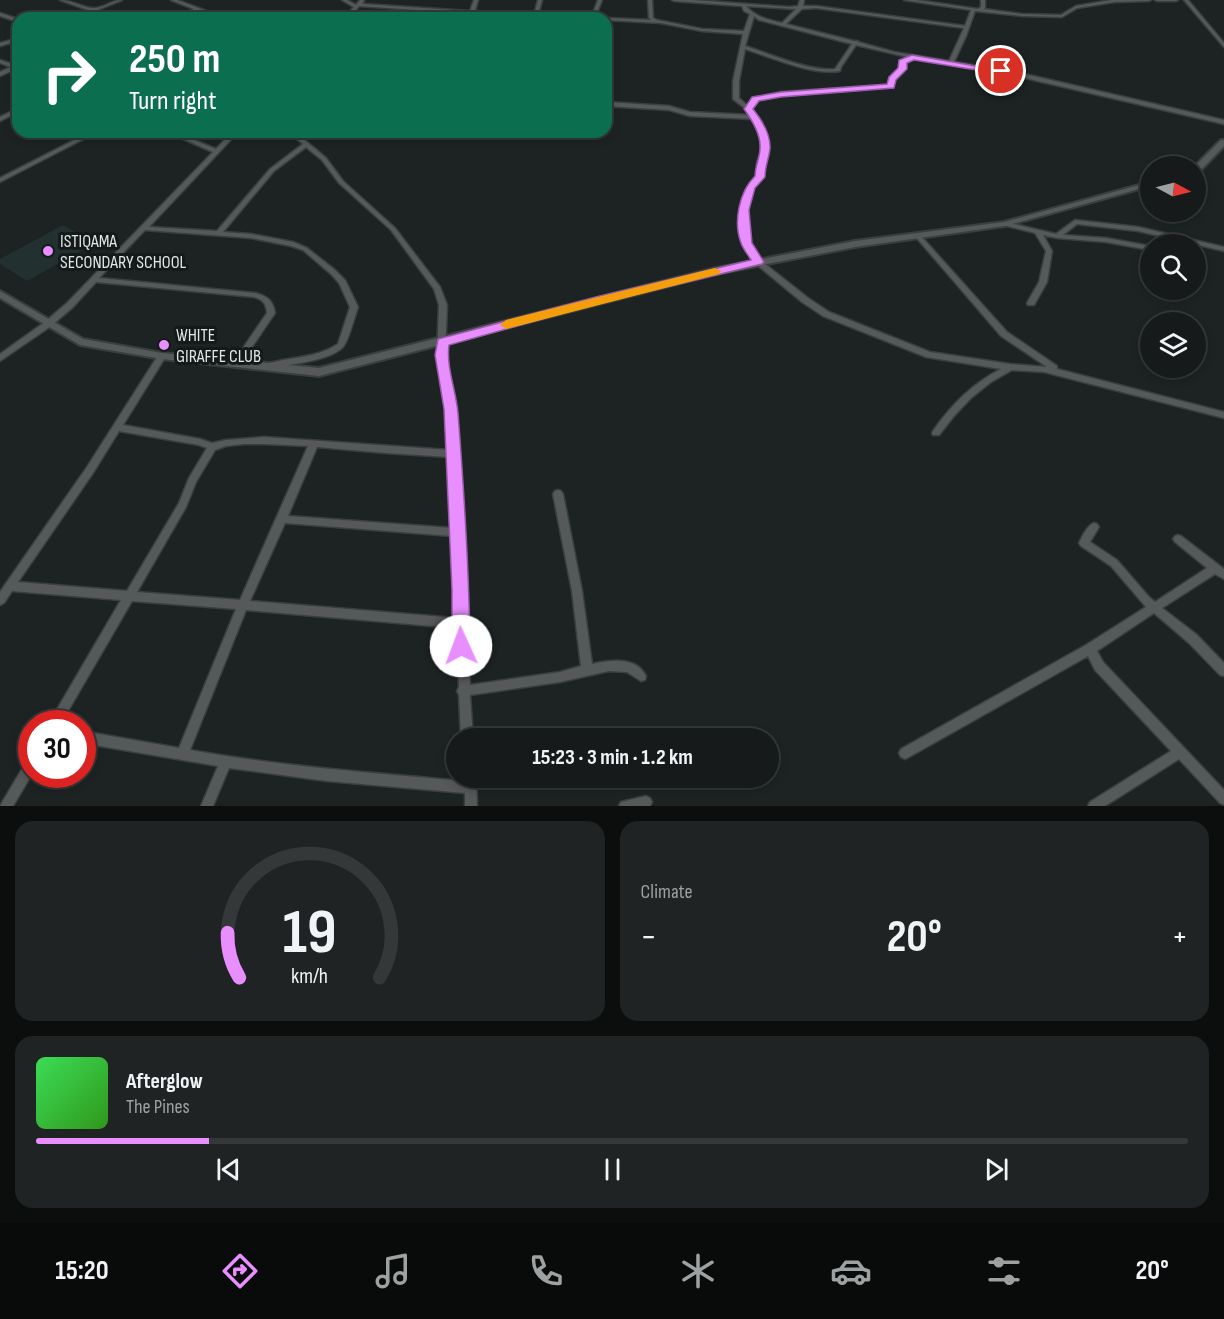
<!DOCTYPE html>
<meta charset="utf-8">
<style>
:root{--surface:#161a1a;--page:#1f2323;--text:#f1f3f6;--muted:#9ea1a2;--line:#353839;--accent:#e88eff}
body{margin:0;font-family:"Sofia Sans Condensed",sans-serif;background:var(--page);color:var(--text);height:100vh;display:flex;flex-direction:column;font-size:22px;white-space:nowrap}
*{box-sizing:border-box;margin:0}
p{font-size:20px;color:var(--muted)}
.icon{flex:none;width:33px;height:33px;fill:none;stroke:currentColor;stroke-width:2;stroke-linecap:round;stroke-linejoin:round}
.map{position:relative;height:806px;overflow:hidden}
.sheet{display:flex;flex-direction:column;gap:15px;padding:15px;background:#0c0e0e;flex:1}
.sheet>*{flex:none}
.top-card{position:absolute;left:12px;top:12px;width:600px;height:126px;border-radius:18px;box-shadow:0 3px 9px #0003,0 0 0 2px var(--line);background:#0b6e4f;color:#fff;overflow:hidden}
.needle{width:39px;rotate:97deg}
.controls{position:absolute;left:1140px;top:156px;display:grid;gap:12px}
.controls a{display:grid;place-items:center;width:66px;height:66px;border-radius:50%;background:var(--surface);box-shadow:0 3px 9px #0003,0 0 0 2px var(--line);font-size:30px}
.speed{position:absolute;left:18px;top:710px;display:flex;gap:12px;font-size:30px;font-weight:700;text-align:center}
.speed>*{display:grid;place-content:center;width:78px;height:78px;border-radius:50%;background:var(--surface);box-shadow:0 3px 9px #0003,0 0 0 2px var(--line);line-height:1}
.speed .limit{border:9px solid #d22;background:#fff;color:#111}
.pin{position:absolute;display:grid;place-items:center;width:51px;height:51px;color:#fff;margin:-26px;border:3px solid #fff;border-radius:50%;box-shadow:0 2px 6px #0007}
.me{position:absolute;width:66px;margin:-33px;rotate:358deg;stroke-linejoin:round;filter:drop-shadow(0 0 4px #0008)}
.turn{display:flex;align-items:center;gap:21px;height:126px;padding:0 18px;font-size:27px}
.turn .icon{width:78px;height:78px;stroke-width:2.5}
.turn b{display:block;font-size:42px;line-height:51px}
.big{font-size:45px;font-weight:700;line-height:1.1}
.sheet .widget{flex:1;display:flex;flex-direction:column;justify-content:center;gap:9px;min-width:0;padding:0 21px;border-radius:18px;background:var(--page)}
.sheet .dial{align-items:center;gap:0}
.dial svg{height:156px;overflow:visible;fill:none;stroke:var(--line);stroke-width:7;stroke-linecap:round;text-anchor:middle}
.dial text{fill:var(--text);stroke:none}
.song{display:flex;align-items:center;gap:18px}
.cover{width:72px;height:72px;border-radius:9px;background:linear-gradient(135deg,hsl(130 70% 55%),hsl(110 70% 35%))}
.played{height:6px;border-radius:3px;background:linear-gradient(90deg,var(--accent) 15%,var(--line) 15%)}
.keys{display:flex;justify-content:space-around;direction:ltr}
.heat{display:flex;justify-content:space-between;align-items:center;font-size:33px;direction:ltr}
.sheet .tiles{flex:1;display:grid;gap:15px;grid-template-columns:1fr 1fr}
.widget:last-child{grid-column:span 2}
.trip{position:absolute;left:446px;top:728px;width:333px;height:60px;border-radius:30px;background:var(--surface);box-shadow:0 3px 9px #0003,0 0 0 2px var(--line);font-weight:700;line-height:60px;text-align:center}
.menu{display:flex;height:96px;justify-content:space-around;align-items:center;background:#090a0a;color:var(--muted)}
.menu .icon{width:42px;height:42px}
.menu .active{color:var(--accent)}
.menu b{font-size:27px;color:var(--text)}
.map>svg:first-child{display:block}
.built{fill:#223030}
.lines{fill:none;stroke-linecap:round;stroke-linejoin:round}
.minor-casing{stroke:#393e3e;stroke-width:3}
.tertiary-casing{stroke:#393e3e;stroke-width:4}
.minor{fill:#565959;fill-rule:evenodd}
.tertiary{fill:#565959;fill-rule:evenodd}
.route{fill:#e88eff;stroke:#975ca6;stroke-width:1.5}
.slow{fill:#f59e0b}
.poi-dot{fill:#e88eff;stroke:#141a19;stroke-width:2}
.labels{text-anchor:middle;dominant-baseline:central;stroke-width:6;stroke-linejoin:round;paint-order:stroke}
.poi-label{font-size:18px;fill:#e2e6e6;stroke:#141a19;text-anchor:start}
</style>
<div class="map">
<svg width="1224" height="806" viewBox="0 0 1224 806">
<rect width="100%" height="100%" fill="#1d2323"/>
<!-- built -->
<path class="built" d="M63,225L95,243L27,281L0,264V259Z"/>
<g class="lines">
<defs>
<path id="minor" d="M60,0C71,0 85,9 94,8C104,8 112,0 122,0L97,10L118,18C109,18 102,13 94,12C86,12 78,18 70,18L88,10Z
M171,0H177L225,18H219L199,11L180,18H174L194,9Z
M342,0H347L356,5L360,0H363L364,1L362,4L470,11L474,0H478L475,11L534,15L538,0H542L538,15L564,17L566,18H533L359,6L349,18H344L354,7Z
M598,0H602L595,18H591Z
M648,0H652L653,18L657,20L702,29L744,31L750,14L744,11L742,6L674,1L672,0H693L789,7L798,6L800,0H804L803,6H816L965,26L971,10L904,0H916L978,9L981,7V0H985V8L984,9L1022,14L1061,15L1076,6L1112,0H1151L1149,1L1114,2L1077,8L1062,17L1022,16L975,11L966,36L954,62L1016,72L1224,120V124L1016,76L914,58L904,63L905,69L895,79L893,87L781,96L758,100L752,109L762,122L768,148L763,163V177L753,188L746,210L749,243L752,250L760,260L808,298L829,312L930,352L1010,364L1047,367L1001,336L915,236L916,235H920L1007,332L1057,366V369L1224,412V418L1044,372L1012,370L991,382L971,398L954,416L939,435H933L932,433L933,431C951,405 973,383 1001,369L926,357L823,316L802,302L756,264L746,250L743,243L740,210L747,187L757,177V163L762,148L756,122L754,119L690,116L669,110L606,106V102L669,106L690,112L751,115L747,110L733,99V81L743,34L702,31L661,23L606,20V18H605H606L651,20L649,18ZM746,6L796,9L782,23C769,20 755,17 746,6ZM816,8L964,28L949,61L894,52L858,42V41H854L786,24L802,9ZM754,16L759,20L852,44L835,69C811,72 770,54 745,46ZM856,45L908,57L900,61L899,69L889,79V85L781,92L754,98L748,106L739,98V81L745,49C771,57 813,76 840,71L841,67Z
M1155,0H1178L1176,1H1157Z
M1184,0H1188L1224,43V47Z
M0,13L18,19V22L0,16Z
M18,38V41L0,46V43Z
M0,60L18,66V70L16,69L0,76V72L11,67L0,63Z
M18,108V112L0,121V117Z
M90,132H97L0,182V178Z
M167,132H175L216,149L232,132H238L149,227L217,231L270,169L303,144L289,132H295L326,158L343,181L395,228L440,287L447,305L445,355L455,409L470,685L560,672L581,666L572,591L553,494L555,491L558,490L561,491L563,494L582,591L592,664C610,660 636,656 646,676L645,680L641,681L627,672L609,671L560,682L470,695L473,738H461L459,695L457,691L459,687L456,628L246,610L190,750C280,766 372,773 464,781V777H476L477,806H465V793L327,781L229,768L213,806H201L218,766L82,743V731L179,748L236,609L132,601L61,723H49L121,600L12,591L4,603L0,605V592L87,467L159,354L162,353L166,356L123,425L200,439L212,443L226,440L264,437L449,450L447,409L437,355L439,305L434,289L391,230L339,183L322,160L306,147L274,171L223,232L251,234L293,242L307,248L335,270L345,280L358,307C355,316 348,342 343,347C329,362 285,364 265,370L261,367L262,365C287,357 315,359 338,344L350,307L339,283L331,274L303,250L291,246L251,238L145,230L99,278L255,293C267,296 273,300 275,313L239,366H233L232,364L267,313C266,303 263,300 254,297L96,282L73,307L51,326L0,361V354L45,322L67,303L213,152ZM119,431L199,445L207,448L189,478L179,503L127,591L18,582L93,473ZM244,444H264L308,446L240,600L137,592L186,507L196,482L215,450L226,446ZM317,447L386,453L449,457L452,528L288,516ZM285,523L452,536L456,618L250,601Z
M1075,220L1138,227L1224,247V251L1138,231L1077,224L1063,235L1106,238L1150,246V250L1106,242L1057,238L1043,235L1052,251L1047,282L1034,305H1028L1027,303L1039,282L1046,251L1035,233L1003,225L1002,224L1005,222L1056,234Z
M1094,523L1097,524L1099,527L1090,542L1117,560L1149,597L1155,602L1207,568L1175,542L1173,539L1175,536L1178,535L1181,536L1224,569V579L1215,574L1162,608L1197,635L1224,663V676L1220,675L1189,643L1154,613L1097,651L1103,662L1224,790V805L1220,803L1179,759L1105,806H1088L1090,802L1171,751L1095,670L1088,656L909,757L905,759L901,757L899,753L901,749L1086,645L1146,607L1111,566L1081,546L1079,543C1082,537 1087,525 1094,523Z
M32,757V774L13,806H0L28,759Z
M646,796L650,798L652,802L650,806H619L621,802Z"/>
<path id="tertiary" d="M1221,140H1224V146L1199,172H1196L1195,166Z
M1150,182V186L1005,226L855,247L716,274L319,376L162,359L80,345L0,298V291L83,339L162,353L319,368L716,268L855,241L1004,222Z"/>
</defs>
<!-- minor casing -->
<use href="#minor" class="minor-casing"/>
<!-- tertiary casing -->
<use href="#tertiary" class="tertiary-casing"/>
<!-- minor -->
<use href="#minor" class="minor"/>
<!-- tertiary -->
<use href="#tertiary" class="tertiary"/>
</g>
<!-- route -->
<path class="route" d="M912,55L1005,71L1001,74L914,60L907,63V69L896,80L894,88L781,97L759,101L753,109C761,119 771,135 770,149C769,158 765,166 765,177L755,188L749,210L752,243L764,262L762,264L596,304L449,345C446,367 456,390 458,413C464,490 469,568 470,646L467,652L461,654L455,652L452,646V590L444,409L435,355L438,339L596,297L751,260C748,255 743,249 741,243C733,222 739,192 755,176C755,166 760,158 760,148C761,135 752,120 744,109L752,97L781,92L887,84L889,77L898,68L899,60Z"/>
<!-- slow -->
<path class="slow" d="M715,268L721,271L719,274L506,329L500,325L506,320Z"/>
<!-- markers -->
<g class="poi-dot">
<circle cx="48" cy="251" r="6"/>
<circle cx="164" cy="345" r="6"/>
</g>
<g class="labels">
<!-- poi labels -->
<g class="poi-label">
<text x="60" y="241">ISTIQAMA<tspan x="60" dy="21">SECONDARY SCHOOL</tspan></text>
<text x="176" y="335">WHITE<tspan x="176" dy="21">GIRAFFE CLUB</tspan></text>
</g>
</g>
</svg>
<div class="controls">
<a><svg class="needle" viewBox="-14 -14 28 28"><path d="M0-13l5 13h-10z" fill="#e53935"/><path d="M0 13l5-13h-10z" fill="#9ea1a2"/></svg></a>
<a><svg class="icon" aria-label="search" viewBox="0 0 24 24"><circle cx="10" cy="10" r="6"/><path d="M15 15l6 6"/></svg></a>
<a><svg class="icon" aria-label="layers" viewBox="0 0 24 24"><path d="M12 4l9 5-9 5-9-5zM3 14l9 5 9-5"/></svg></a>
</div>
<div class="speed"><div class="limit">30</div></div>
<div class="pin" style="left:1001px;top:71px;background:#d93025"><svg class="icon" aria-label="arrive" viewBox="0 0 24 24"><path d="M6 21V4h12l-3 4 3 4H6"/></svg></div>
<svg class="me" style="left:461px;top:646px" viewBox="-20 -20 40 40"><circle r="19" fill="#fff"/><path d="M0-13L10 11 0 6-10 11z" fill="#e88eff"/></svg>
<div class="trip">15:23 · 3 min · 1.2 km</div>
<div class="top-card">
<div class="turn"><svg class="icon" aria-label="right" viewBox="0 0 24 24"><path d="M7 20v-9h11M14 6l5 5-5 5"/></svg><div><b>250 m</b>Turn right</div></div>
</div>
</div>
<section class="sheet">
<div class="tiles">
<div class="widget dial"><svg viewBox="0 0 100 80">
<path d="M14 69A42 42 0 1 1 86 69"/>
<path d="M14 69A42 42 0 0 1 8 46" stroke="#e88eff"/>
<text x="50" y="56" font-size="32" font-weight="700">19</text>
<text x="50" y="72" font-size="11">km/h</text>
</svg></div>
<div class="widget"><p>Climate</p>
<div class="heat"><a>−</a><b class="big">20°</b><a>+</a></div>
</div>
<div class="widget">
<div class="song"><i class="cover"></i><div><b>Afterglow</b><p>The Pines</p></div></div>
<div class="played"></div>
<div class="keys"><svg class="icon" aria-label="previous" viewBox="0 0 24 24"><path d="M18 5L8 12l10 7zM5 5v14"/></svg><svg class="icon" aria-label="pause" viewBox="0 0 24 24"><path d="M8 5v14M16 5v14"/></svg><svg class="icon" aria-label="next" viewBox="0 0 24 24"><path d="M6 5l10 7-10 7zM19 5v14"/></svg></div>
</div>
</div>
</section>
<nav class="menu">
<b>15:20</b>
<svg class="icon active" aria-label="directions" viewBox="0 0 24 24"><path d="M12 3l9 9-9 9-9-9zM9 14v-3h6M13 9l2 2-2 2"/></svg>
<svg class="icon" aria-label="music" viewBox="0 0 24 24"><path d="M9 18V5l10-2v13"/><circle cx="6" cy="18" r="3"/><circle cx="16" cy="16" r="3"/></svg>
<svg class="icon" aria-label="phone" viewBox="0 0 24 24"><path d="M5 4h4l2 5-3 2q2 4 5 5l2-3 5 2v4C11 20 4 13 5 4z"/></svg>
<svg class="icon" aria-label="climate" viewBox="0 0 24 24"><path d="M12 3v18M4 7l16 10M4 17L20 7"/></svg>
<svg class="icon" aria-label="car" viewBox="0 0 24 24"><path d="M5 17H2v-5l4-1 3-4h7l3 4 3 1v5h-3M9 17h6M6 11h13"/><circle cx="7" cy="17" r="2"/><circle cx="17" cy="17" r="2"/></svg>
<svg class="icon" aria-label="filters" viewBox="0 0 24 24"><path d="M4 7h16M4 17h16"/><circle cx="9" cy="7" r="2"/><circle cx="15" cy="17" r="2"/></svg>
<b>20°</b>
</nav>
